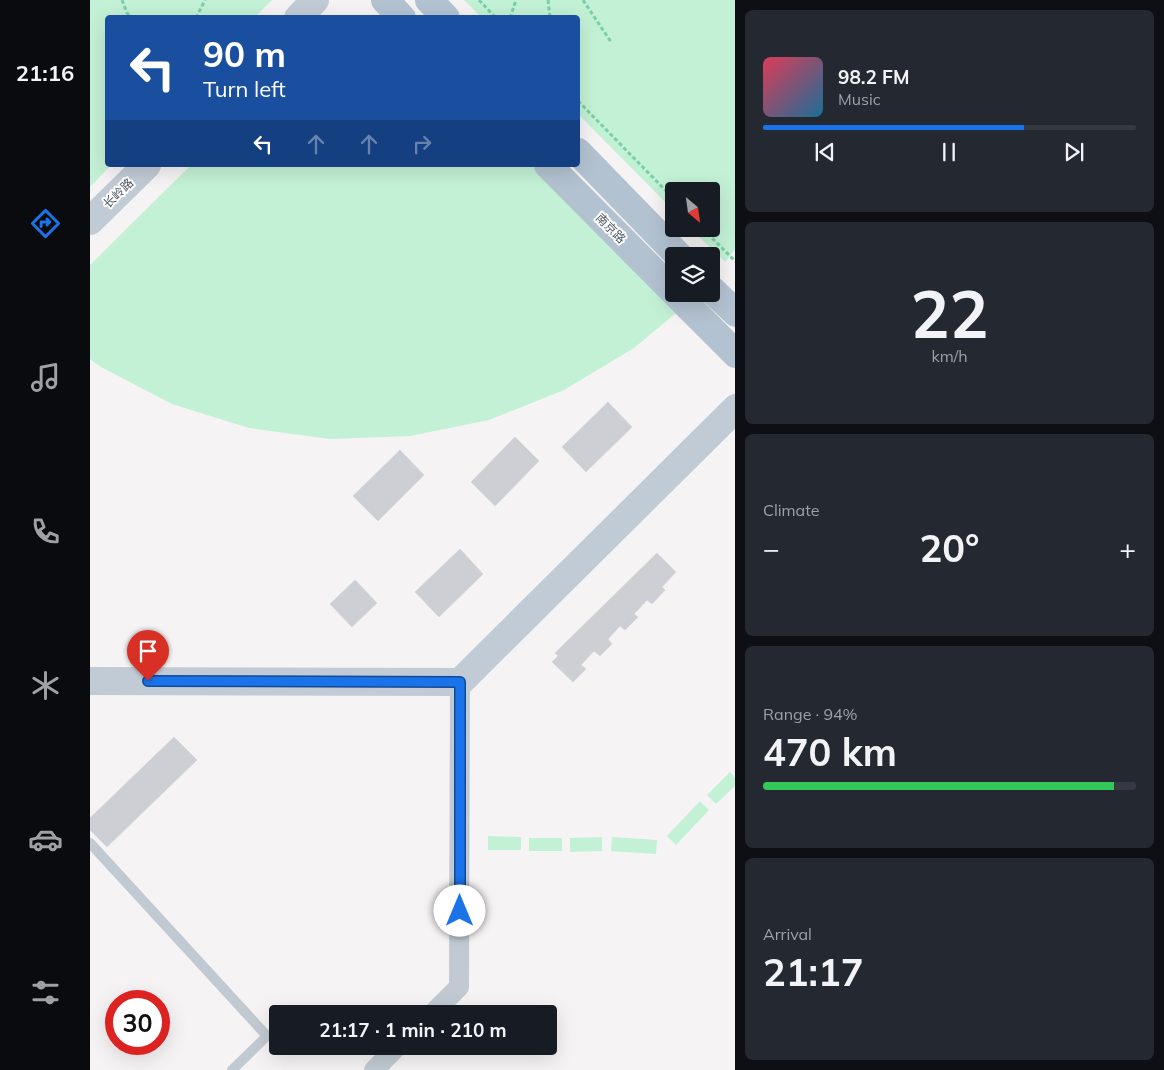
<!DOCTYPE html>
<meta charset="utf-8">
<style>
:root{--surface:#171b24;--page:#242831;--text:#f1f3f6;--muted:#9ea1a6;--line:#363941;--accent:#1a73e8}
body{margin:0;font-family:Mulish,"Noto Sans SC",sans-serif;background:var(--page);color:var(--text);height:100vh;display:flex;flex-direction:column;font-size:19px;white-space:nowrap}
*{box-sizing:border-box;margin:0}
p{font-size:16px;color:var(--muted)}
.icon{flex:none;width:28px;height:28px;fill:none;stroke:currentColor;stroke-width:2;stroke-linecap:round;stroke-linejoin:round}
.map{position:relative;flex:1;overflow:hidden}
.details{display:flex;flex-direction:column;gap:10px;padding:10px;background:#0d0f14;width:429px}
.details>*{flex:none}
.top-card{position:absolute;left:15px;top:15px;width:475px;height:152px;border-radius:5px;box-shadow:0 5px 20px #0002;background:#1a4fa0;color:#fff;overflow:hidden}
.needle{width:32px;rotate:151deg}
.fabs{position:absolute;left:575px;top:182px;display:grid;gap:10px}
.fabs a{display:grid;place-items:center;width:55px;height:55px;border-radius:5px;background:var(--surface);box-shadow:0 5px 20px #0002;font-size:25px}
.speed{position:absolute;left:15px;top:990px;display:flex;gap:10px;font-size:25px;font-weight:700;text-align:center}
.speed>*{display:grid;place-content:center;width:65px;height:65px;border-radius:50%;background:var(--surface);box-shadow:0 5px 20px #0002;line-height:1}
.speed .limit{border:8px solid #d22;background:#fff;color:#111}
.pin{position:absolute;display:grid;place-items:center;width:42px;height:42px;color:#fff;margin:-51px -21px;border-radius:50% 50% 50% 0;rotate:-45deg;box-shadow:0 0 5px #0007}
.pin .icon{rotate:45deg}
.me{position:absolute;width:55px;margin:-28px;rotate:0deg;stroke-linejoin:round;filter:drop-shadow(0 0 4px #0008)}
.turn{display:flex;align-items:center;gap:18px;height:105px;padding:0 15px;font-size:22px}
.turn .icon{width:65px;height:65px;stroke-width:2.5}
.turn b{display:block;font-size:35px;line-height:42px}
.lanes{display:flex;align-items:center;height:48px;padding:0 15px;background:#0003;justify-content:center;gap:25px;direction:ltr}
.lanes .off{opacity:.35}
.big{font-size:38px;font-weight:700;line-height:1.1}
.details .tile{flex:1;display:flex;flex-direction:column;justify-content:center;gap:8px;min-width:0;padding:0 18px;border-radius:8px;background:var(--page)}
.details .dial{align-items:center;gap:0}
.dial b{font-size:65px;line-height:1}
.song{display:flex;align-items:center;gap:15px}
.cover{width:60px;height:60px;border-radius:8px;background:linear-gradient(135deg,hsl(350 70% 55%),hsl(200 70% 35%))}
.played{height:5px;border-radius:2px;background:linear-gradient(90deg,var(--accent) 70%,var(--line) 70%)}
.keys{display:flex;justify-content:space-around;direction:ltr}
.heat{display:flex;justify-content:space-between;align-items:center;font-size:28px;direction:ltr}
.charge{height:8px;border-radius:4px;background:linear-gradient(90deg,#34c759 94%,var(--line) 0)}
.trip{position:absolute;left:179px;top:1005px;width:288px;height:50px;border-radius:5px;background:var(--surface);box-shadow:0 5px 20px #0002;font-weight:700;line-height:50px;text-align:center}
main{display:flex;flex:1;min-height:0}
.dock{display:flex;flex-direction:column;width:90px;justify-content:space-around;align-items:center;background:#090b0e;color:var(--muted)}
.dock .icon{width:35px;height:35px}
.dock .selected{color:var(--accent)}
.dock b{font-size:22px;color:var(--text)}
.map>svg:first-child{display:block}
.green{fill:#c3f1d5}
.building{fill:#cdcfd5;stroke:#d7d9de}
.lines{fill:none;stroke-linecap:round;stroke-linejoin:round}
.path{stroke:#7ad0a6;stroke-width:3;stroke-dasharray:4 2.5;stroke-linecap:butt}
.lane{stroke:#c1cad2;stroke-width:10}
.street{stroke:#c1cad2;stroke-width:20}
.secondary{stroke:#c1cbd6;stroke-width:28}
.primary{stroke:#b3c2d1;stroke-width:28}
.route-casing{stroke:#114b97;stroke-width:12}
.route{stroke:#1a73e8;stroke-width:9}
.labels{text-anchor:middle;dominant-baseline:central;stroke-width:4;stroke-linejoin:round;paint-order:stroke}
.street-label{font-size:12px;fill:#4a5661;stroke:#fff}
</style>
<main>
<nav class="dock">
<b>21:16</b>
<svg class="icon selected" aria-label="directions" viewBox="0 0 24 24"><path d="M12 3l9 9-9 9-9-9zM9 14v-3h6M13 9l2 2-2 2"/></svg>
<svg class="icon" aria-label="music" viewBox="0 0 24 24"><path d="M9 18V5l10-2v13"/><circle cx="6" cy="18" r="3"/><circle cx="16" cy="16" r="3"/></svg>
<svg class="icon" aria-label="phone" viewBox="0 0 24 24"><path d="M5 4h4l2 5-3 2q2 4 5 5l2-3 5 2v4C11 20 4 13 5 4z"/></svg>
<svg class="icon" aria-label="climate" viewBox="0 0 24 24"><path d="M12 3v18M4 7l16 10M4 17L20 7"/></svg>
<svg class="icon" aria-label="car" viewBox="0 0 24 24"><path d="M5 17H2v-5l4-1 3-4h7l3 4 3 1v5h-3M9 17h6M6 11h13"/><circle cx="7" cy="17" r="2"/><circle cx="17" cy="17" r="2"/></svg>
<svg class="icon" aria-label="filters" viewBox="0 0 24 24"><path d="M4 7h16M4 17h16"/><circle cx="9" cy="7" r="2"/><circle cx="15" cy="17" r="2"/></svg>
</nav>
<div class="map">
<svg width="646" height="1070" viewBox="0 0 646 1070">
<rect width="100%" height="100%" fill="#f5f3f3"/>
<!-- green -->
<path class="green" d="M0,0H182L165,17L18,18V165H21L0,187Z
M374,0H645L646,248L635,262L601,229H621V191H584V211L488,114V18L391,17Z
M101,165H442L592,308L544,348L474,390L399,420L320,436L240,439L159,428L82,404L11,367L0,359V265Z
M640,772L645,778V786L626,804L617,795Z
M610,801L619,810L586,845L577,836Z
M398,836L431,837V850H398Z
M512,837V851L480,852V838Z
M522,837L567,840L566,854L521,851Z
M439,838H472V851H439Z"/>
<!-- building -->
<path class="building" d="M518,402L542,427L496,472L472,447Z
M425,437L449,461L405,506L381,482Z
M310,450L334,475L288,521L263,496Z
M370,549L393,574L349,617L325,592Z
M567,553L586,572L572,587L575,590L562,604L557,600L544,614L548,617L535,630L530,626L518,639L522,644L510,656L504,651L491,665L496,669L483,682L462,662L468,656L465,653Z
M265,580L287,603L262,627L240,604Z
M84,737L107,760L17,847L0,830V818Z"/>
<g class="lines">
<!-- path -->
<path class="path" d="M32,0L37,13L41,18
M389,0L406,18
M458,0L460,18
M493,0L521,42
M106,18L115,0
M420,18L426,0
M488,101L584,199
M613,229L646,262"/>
<!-- lane -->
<path class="lane" d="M0,843L177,1036L142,1070"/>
<!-- street -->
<path class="street" d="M342,1014L369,987L370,682
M284,1070L308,1046"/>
<!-- secondary -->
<path class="secondary" d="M208,18L225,0
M0,221L57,165
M0,681L370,682L646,408"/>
<!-- primary -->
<path class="primary" d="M295,0L312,18
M339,0L356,18
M488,152L589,256
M458,165L584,292
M621,289L646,313
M586,294L646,354"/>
</g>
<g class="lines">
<defs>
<path id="route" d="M58,681L370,682V911"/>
</defs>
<!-- route casing -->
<use href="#route" class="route-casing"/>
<!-- route -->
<use href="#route" class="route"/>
</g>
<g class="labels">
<!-- street labels -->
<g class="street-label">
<text transform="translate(28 193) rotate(-44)">长岭路</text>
<text transform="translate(521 228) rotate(45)">南京路</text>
</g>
</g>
</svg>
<div class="fabs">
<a><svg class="needle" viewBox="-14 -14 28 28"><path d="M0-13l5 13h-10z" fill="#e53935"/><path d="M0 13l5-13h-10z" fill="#9ea1a6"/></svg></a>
<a><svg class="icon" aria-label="layers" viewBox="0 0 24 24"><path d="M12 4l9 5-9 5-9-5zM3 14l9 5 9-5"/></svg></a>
</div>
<div class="speed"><div class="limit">30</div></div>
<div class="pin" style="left:58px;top:681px;background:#d93025"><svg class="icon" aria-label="arrive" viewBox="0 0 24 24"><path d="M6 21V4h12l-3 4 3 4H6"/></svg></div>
<svg class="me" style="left:370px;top:911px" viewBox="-20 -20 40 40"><circle r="19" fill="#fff"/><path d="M0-13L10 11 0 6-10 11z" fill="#1a73e8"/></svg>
<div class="trip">21:17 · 1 min · 210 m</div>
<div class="top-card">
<div class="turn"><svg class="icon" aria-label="left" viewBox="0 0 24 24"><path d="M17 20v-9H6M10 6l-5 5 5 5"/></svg><div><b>90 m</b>Turn left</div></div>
<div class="lanes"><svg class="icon" aria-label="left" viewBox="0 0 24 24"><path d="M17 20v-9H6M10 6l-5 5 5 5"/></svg><svg class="icon off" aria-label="ahead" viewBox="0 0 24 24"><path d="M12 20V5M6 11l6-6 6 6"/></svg><svg class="icon off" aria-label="ahead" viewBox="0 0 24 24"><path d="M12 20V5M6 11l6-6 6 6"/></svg><svg class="icon off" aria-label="right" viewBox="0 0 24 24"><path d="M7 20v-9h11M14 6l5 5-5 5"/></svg></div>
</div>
</div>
<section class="details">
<div class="tile">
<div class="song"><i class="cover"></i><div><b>98.2 FM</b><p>Music</p></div></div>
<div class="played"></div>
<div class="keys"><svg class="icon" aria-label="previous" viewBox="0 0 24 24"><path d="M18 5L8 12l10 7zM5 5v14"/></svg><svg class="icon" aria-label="pause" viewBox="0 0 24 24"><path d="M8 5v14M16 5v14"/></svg><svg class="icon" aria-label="next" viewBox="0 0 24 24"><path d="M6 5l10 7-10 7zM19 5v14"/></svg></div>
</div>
<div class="tile dial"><b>22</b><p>km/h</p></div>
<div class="tile"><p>Climate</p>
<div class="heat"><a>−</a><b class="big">20°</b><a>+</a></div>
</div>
<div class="tile"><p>Range · 94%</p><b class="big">470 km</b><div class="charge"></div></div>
<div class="tile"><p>Arrival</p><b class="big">21:17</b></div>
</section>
</main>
